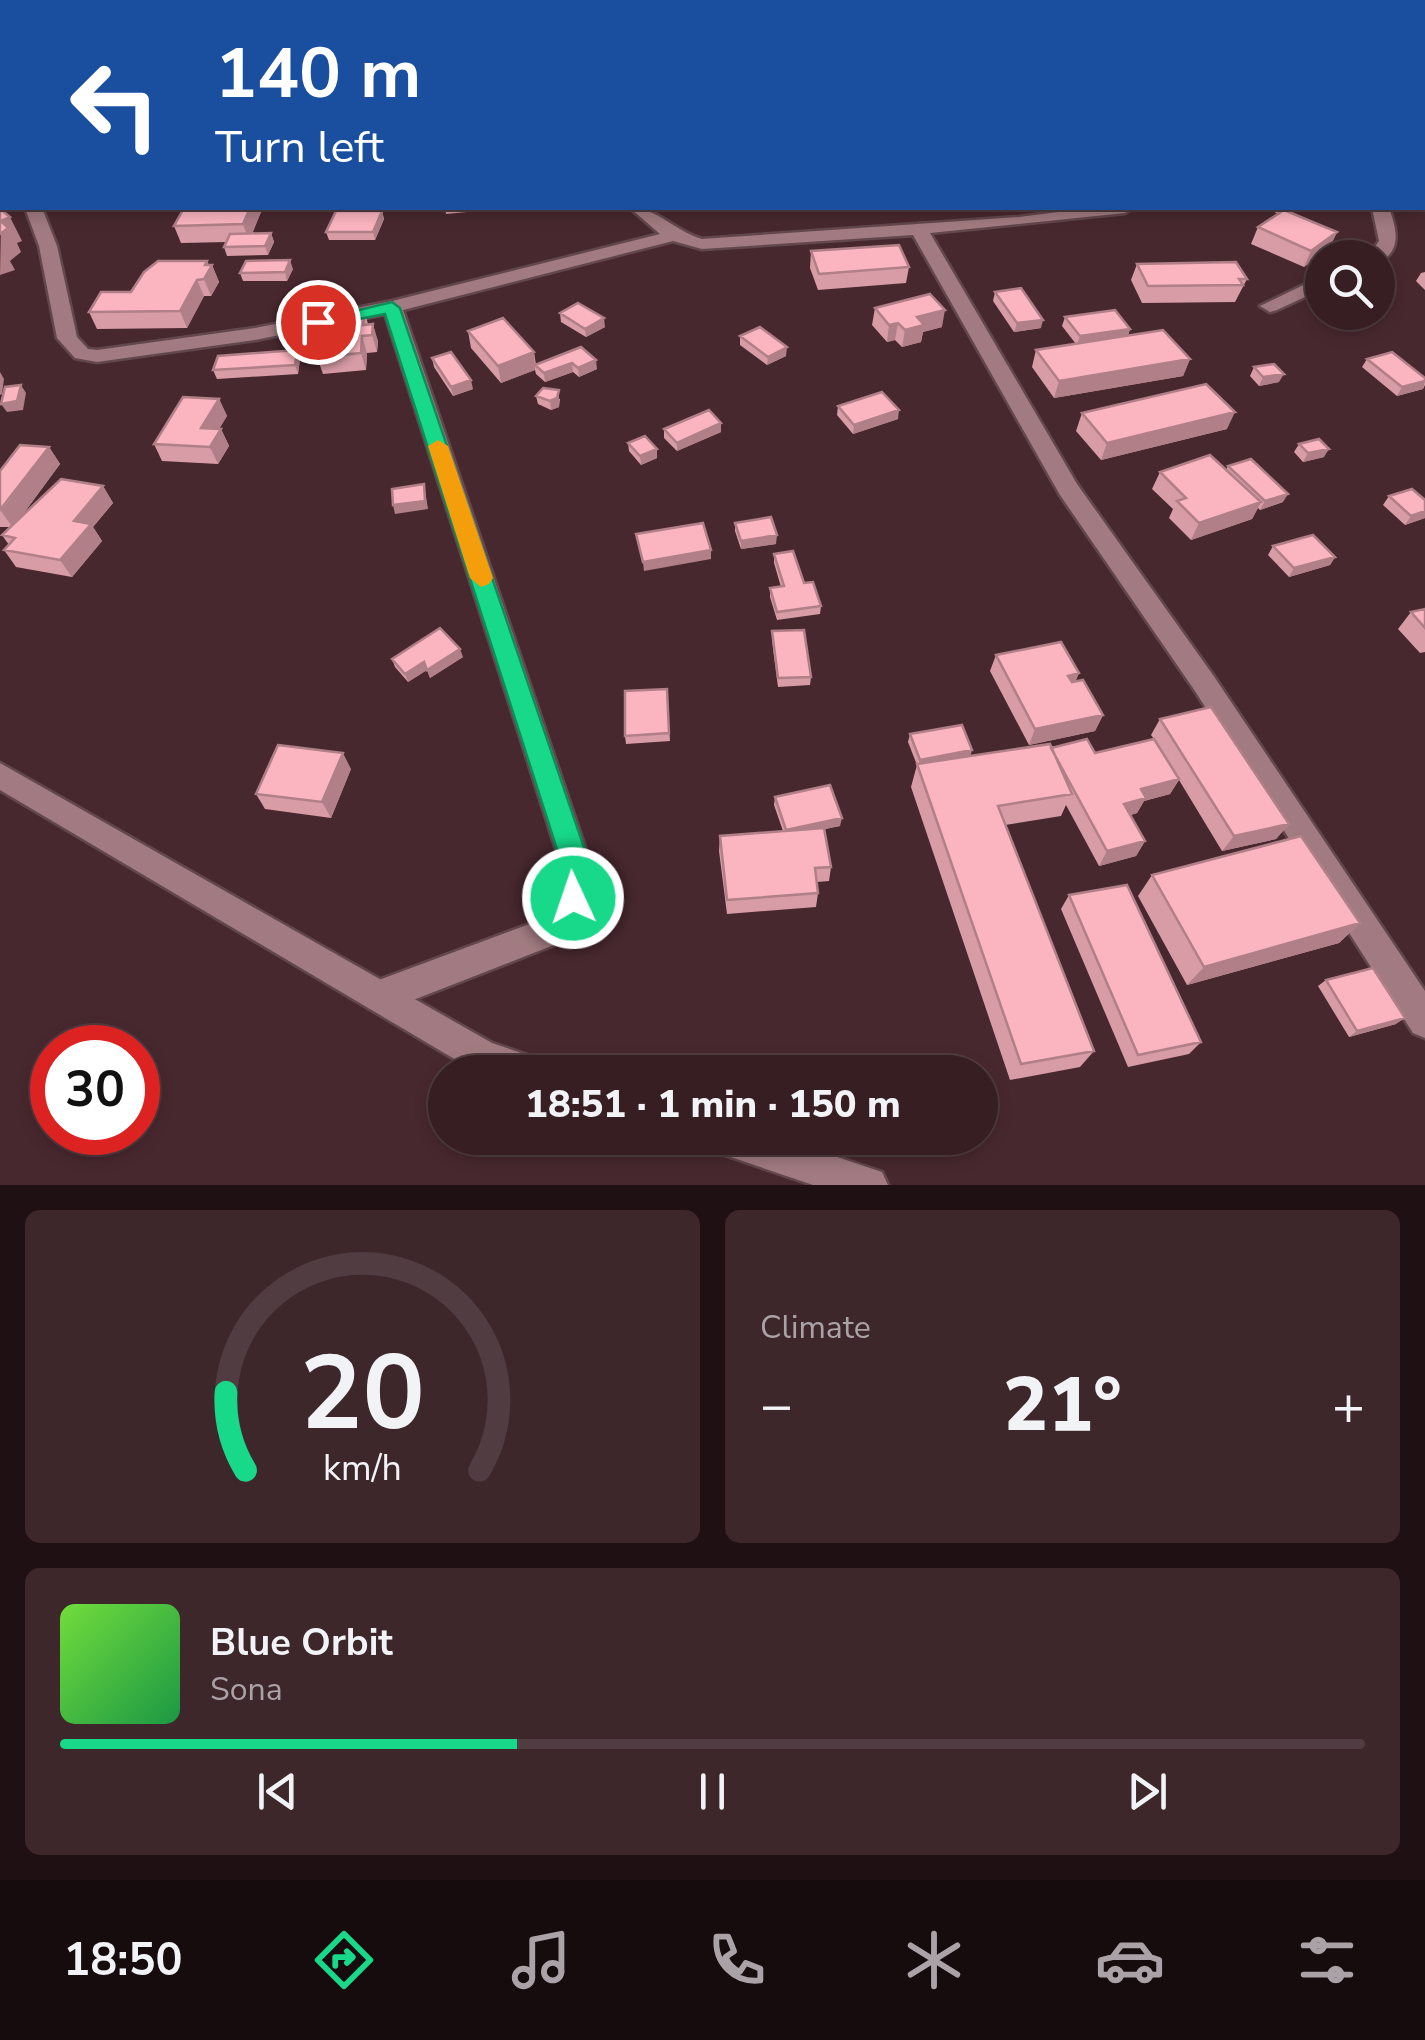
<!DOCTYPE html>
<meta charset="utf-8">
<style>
:root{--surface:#361e23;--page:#3d272b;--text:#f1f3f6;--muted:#aaa2a6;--line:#503c41;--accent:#17d989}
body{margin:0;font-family:"Nunito Sans",sans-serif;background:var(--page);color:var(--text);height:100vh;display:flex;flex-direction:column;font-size:38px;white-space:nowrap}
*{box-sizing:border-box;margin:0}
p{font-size:32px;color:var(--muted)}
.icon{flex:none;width:55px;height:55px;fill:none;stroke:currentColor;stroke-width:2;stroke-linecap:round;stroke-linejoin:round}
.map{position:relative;height:1185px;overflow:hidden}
.side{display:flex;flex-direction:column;gap:25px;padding:25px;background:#1e1013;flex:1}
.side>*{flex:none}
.banner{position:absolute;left:0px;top:0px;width:1425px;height:210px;box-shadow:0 5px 15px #0003,0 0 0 2px var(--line);background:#1a4fa0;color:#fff;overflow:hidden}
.controls{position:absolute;left:1305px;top:240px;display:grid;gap:20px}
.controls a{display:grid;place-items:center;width:90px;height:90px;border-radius:50%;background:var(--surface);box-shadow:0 5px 15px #0003,0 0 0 2px var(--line);font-size:50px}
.speed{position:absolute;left:30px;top:1025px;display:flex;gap:20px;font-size:50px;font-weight:700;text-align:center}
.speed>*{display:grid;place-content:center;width:130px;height:130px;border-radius:50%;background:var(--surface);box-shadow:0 5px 15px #0003,0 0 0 2px var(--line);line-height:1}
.speed .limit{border:15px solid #d22;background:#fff;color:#111}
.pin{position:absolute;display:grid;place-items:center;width:85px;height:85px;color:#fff;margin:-42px;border:5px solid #fff;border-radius:50%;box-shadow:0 2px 10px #0007}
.me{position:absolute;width:110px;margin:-55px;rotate:357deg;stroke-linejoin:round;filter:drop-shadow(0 0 8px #0008)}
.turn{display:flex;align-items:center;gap:35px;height:210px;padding:0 50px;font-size:45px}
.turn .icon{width:130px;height:130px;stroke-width:2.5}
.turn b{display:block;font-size:70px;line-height:85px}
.big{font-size:75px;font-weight:800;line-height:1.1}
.side .card{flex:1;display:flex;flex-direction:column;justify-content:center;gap:15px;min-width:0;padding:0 35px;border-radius:15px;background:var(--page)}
.side .dial{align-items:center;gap:0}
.dial svg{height:260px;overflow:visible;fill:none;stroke:var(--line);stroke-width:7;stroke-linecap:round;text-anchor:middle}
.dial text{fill:var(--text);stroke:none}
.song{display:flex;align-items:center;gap:30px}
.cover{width:120px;height:120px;border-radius:15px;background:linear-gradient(135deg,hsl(100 70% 55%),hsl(140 70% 35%))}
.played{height:10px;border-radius:5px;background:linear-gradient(90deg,var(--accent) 35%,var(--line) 35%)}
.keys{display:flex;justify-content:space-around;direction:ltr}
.heat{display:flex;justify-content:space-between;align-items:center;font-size:55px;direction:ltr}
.side .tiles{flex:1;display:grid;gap:25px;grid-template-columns:1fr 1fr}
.card:last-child{grid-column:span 2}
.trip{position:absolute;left:428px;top:1055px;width:570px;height:100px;border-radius:50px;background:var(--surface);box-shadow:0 5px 15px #0003,0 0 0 2px var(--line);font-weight:800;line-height:100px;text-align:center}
.tab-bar{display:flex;height:160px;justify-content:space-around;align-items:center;background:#160c0e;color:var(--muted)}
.tab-bar .icon{width:70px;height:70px}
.tab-bar .selected{color:var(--accent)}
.tab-bar b{font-size:45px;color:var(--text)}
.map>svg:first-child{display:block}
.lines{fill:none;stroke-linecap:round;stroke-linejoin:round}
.street-casing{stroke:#62474d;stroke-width:5}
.secondary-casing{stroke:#62474d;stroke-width:5}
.street{fill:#a17b81;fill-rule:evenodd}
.secondary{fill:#a17b81;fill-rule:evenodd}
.wall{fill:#d89ca6}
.shaded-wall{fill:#b07f87}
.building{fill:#fbb5c1;stroke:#b07f87;stroke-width:2.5}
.route{fill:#17d989;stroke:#0f8d59;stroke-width:2.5}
.slow{fill:#f59e0b}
</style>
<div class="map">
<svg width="1425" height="1185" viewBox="0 0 1425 1185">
<rect width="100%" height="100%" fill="#48282f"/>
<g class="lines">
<defs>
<path id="street" d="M48,0H64L65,2H49Z
M25,208H42L57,246L77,337L88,349L97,350L255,328L392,301L660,234L630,208C659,208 672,230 702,239L1019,217L1090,208H1133L1125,213L930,233L1077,484L1213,675L1425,991V1038L1413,1033L1195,691L1060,495L913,235L702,249L673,241L403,310L591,865L579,914L554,945L380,1013L368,1008L363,996L368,984L532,923L554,899L561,865L385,314L255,340L97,362L75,358L57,338L39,246Z
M1372,208H1389C1397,230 1402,251 1378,263V258H1367L1379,241Z
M1322,276V289L1277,310L1270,312L1260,306Z"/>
<path id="secondary" d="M988,0H1020L1021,2H989Z
M1422,47H1425V55H1422Z
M0,763L492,1043L542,1060L547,1072L473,1070L0,790Z
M708,1138H780L882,1172L888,1185H813L713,1151Z"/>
</defs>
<!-- street casing -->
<use href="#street" class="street-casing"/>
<!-- secondary casing -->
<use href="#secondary" class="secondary-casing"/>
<!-- street -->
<use href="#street" class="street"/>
<!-- secondary -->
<use href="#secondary" class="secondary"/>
</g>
<!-- wall -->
<path class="wall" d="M643,0H667V2H644Z
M1397,0H1425V31L1422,28V2H1397Z
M1422,131L1425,135V196H1422Z
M184,208H259L261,212L252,234L271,233L274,242L268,255L227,256L224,247L227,242L181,243L174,226Z
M445,208H498V209L446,214Z
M1268,208H1296L1295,210L1288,211L1337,232L1329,249L1304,267L1251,244L1258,227L1278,214Z
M382,211L384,219L375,240H329L326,232Z
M811,251L909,267L906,283L818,290L810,268Z
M207,261L209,265H212L219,282L211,296H204L187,328L97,329L89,312L131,292Z
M1137,264L1247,279L1235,302L1142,303L1131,280Z
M293,269L287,281H243L240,273Z
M1425,272V290L1416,281L1421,273Z
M995,292L1041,328L1014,332L993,301Z
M875,308L942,327L923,332L921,342L902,347L895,340L887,342L872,325Z
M365,313L368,324L378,341L377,352L367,353L366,370L323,374L317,357L320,341L319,337Z
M560,313L605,327L586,337L561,322Z
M1065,317L1130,329L1128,336L1190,359L1183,376L1054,398L1032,367L1036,350L1076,344L1062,326Z
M468,331L534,352L536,365L581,347L597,369L579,377L573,372L545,382L536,374L535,370L501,383L471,348Z
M740,336L786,356L767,365L740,345Z
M297,350L300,359L298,374L217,379L213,370Z
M432,358L473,389L453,396L434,367Z
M1367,359L1425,378V385L1423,389L1397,396L1362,367Z
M1254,367L1279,382L1259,386L1250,376Z
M536,396L560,399L559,407L551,410L538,404Z
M219,399L227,416L219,429H221L229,446L218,464L162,461L154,444Z
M838,406L898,419L853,434L837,415Z
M1082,413L1227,429L1101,460L1076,431Z
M664,429L721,432L677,451L664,438Z
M628,443L657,458L641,465L629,451Z
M1299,444L1324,457L1303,462L1294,452Z
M49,447L60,464L21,517L103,486L113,503L93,527L102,541L72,577L16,567L4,550L9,545L2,535L10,527H0V471Z
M1228,466L1283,502L1260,510L1258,508L1252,519L1191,540L1169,518L1173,509L1152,489L1160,472L1226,470Z
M1389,496L1425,500V518L1405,525L1383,505Z
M735,523L776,544L741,549L735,531Z
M1273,546L1335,557L1330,565L1289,577L1268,555Z
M774,554L821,606L820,614L777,620L770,597V588L781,587L774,563Z
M1425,609V652L1420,653L1398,629L1411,612Z
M772,631L811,677L810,685L778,687L772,640Z
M996,655L1079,673L1075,682L1103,715L1095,731L1029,745L990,671Z
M463,657L430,678L427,670L408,682L395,667L392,659Z
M667,689L670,741L626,744L625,736Z
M1160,719L1289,824L1276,839L1222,851L1179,780L1170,794L1144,801L1137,813L1131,815L1145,841L1136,856L1099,866L1066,805L1061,816L1005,825L1094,1051L1080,1067L1010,1080L911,787L917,765L908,742L910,734L970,756L1051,748L1095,753L1154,739L1151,735Z
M351,769L331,818L265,809L256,794Z
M775,797L840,826L824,829L831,867L829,881L817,882L818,893L816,907L727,914L719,851L720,836L783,831L774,805Z
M1152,875L1360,923L1339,943L1187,985L1138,896Z
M1069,895L1201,1042L1189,1054L1128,1067L1061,909Z
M1326,980L1396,1024L1349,1037L1318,986Z"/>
<!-- shaded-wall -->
<path class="shaded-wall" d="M250,208H259L261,212L249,241L243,224Z
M1282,208H1296L1295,210L1279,214Z
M382,211L384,219L375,240L373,232Z
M10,217L22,241L17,243L21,252L10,261L15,270L0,275L1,221Z
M1337,232L1329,249L1304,267L1311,251Z
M271,233L274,242L268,255L265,246Z
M290,260L293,269L287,281L285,272Z
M207,261L210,268L212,265L219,282L211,296L204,279L205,265Z
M197,280L204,296L187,328L180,311Z
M945,310L942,327L923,332L921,342L902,347L905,330L917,317Z
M604,318L605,327L586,337L585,329Z
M1043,320L1041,328L1014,332L1017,323Z
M898,323L895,340L887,342L889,325Z
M373,324L378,341L377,352L372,335Z
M1130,329L1127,337L1077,345L1080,336Z
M362,336L367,353L366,370L361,353Z
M787,347L786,356L767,365L768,357Z
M297,350L300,359L298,374L295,365Z
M534,352L535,370L501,383L498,366Z
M1190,359L1183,376L1054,398L1059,381Z
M596,360L597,369L579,377L578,368Z
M572,363L573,372L545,382L544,373Z
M0,372L4,379L2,394L0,395Z
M1284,374L1279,382L1259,386L1263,377Z
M471,380L473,389L453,396L451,387Z
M1425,381L1423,389L1397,396L1402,387Z
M21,385L26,393L23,410L7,412L1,404Z
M559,390V407L551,410L550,401Z
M219,399L227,416L209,445L201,428Z
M899,410L898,419L853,434L854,425Z
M1235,412L1227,429L1101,460L1107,443Z
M721,423V432L677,451V443Z
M221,429L229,446L218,464L210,447Z
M49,447L60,464L13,528L1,511Z
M657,449V458L641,465L640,456Z
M1329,449L1324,457L1303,462L1308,453Z
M424,484L428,509L395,514L393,505Z
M103,486L113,503L93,527L102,541L72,577L60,560L74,521Z
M1288,494L1283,502L1260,510L1265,501Z
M1261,502L1252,519L1191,540L1199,523Z
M1425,511V518L1405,525L1411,516Z
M777,535L776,544L741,549V541Z
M711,550V559L644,571L643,562Z
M1335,557L1330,565L1289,577L1294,568Z
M460,649L463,657L430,678L427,670Z
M424,662L427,670L408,682L405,674Z
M1079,673L1072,690L1068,676Z
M1103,715L1095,731L1029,745L1035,729Z
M972,750L970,758L918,768L920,760Z
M343,753L351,769L331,818L322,802Z
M1179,779L1170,794L1144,801L1137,813L1116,819L1124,804L1141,789Z
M842,818L840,826L785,838L786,830Z
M1289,824L1276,839L1222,851L1234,836Z
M1145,841L1136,856L1099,866L1107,851Z
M1360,923L1339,943L1187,985L1204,967Z
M1405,1018L1396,1024L1349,1037L1357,1031Z"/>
<!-- building -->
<path class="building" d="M615,0H628L629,2H602L601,1Z
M676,0H724V2H678Z
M1413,0H1425V14L1422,12V2H1415Z
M2,95V113H0V97Z
M1422,131L1425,135V147H1422Z
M1422,164L1425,168V188H1422Z
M184,208H250L243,224L174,226Z
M0,209L10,217L1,221L8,228L0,234Z
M1284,210L1337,232L1311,251L1258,227Z
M336,211H382L373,232H326Z
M271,233L265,246L224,247L230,234Z
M899,245L909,267L819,274L811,251Z
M290,260L285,272L240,273L246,261Z
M158,261H207L205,265H212L204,279L197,280L180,311L89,312L101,292H131L144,272Z
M1236,262L1247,279H1239L1243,285L1148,286L1137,264Z
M1021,288L1043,320L1017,323L995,292Z
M930,294L945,310L917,317L924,325L905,330L898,323L889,325L875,308Z
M578,303L604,318L585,329L560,313Z
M1115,310L1130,329L1080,336L1065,317Z
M365,313L363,325L373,324L372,335L362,336L361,353L317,357L319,341L327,337H319L322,317Z
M503,318L534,352L498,366L468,331Z
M760,327L787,347L768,357L740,336Z
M1163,330L1190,359L1059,381L1036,350Z
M581,347L596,360L578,368L572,363L544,373L535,365Z
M297,350L295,365L213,370L218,356Z
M451,352L471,380L451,387L432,358Z
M1392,352L1425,378V381L1402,387L1367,359Z
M1274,364L1284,374L1263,377L1254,367Z
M1206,384L1235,412L1107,443L1082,413Z
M21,385L17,401L1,404L5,387Z
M543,388L559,390L557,398L550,401L536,396Z
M882,392L899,410L854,425L838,406Z
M183,397L219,399L201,428L221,429L210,447L154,444Z
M709,410L721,423L677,443L664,429Z
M645,436L657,449L640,456L628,443Z
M1319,439L1329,449L1308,453L1299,444Z
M20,445L49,447L0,510V471Z
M1210,455L1261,502L1199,523L1177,501L1186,498L1160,472Z
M1251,459L1288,494L1265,501L1228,466Z
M61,479L103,486L74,521L91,524L60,560L4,550L15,538L2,535Z
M424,484L425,501L393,505L392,489Z
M1412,489L1425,500V511L1411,516L1389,496Z
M771,517L777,535L741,541L735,523Z
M703,523L711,550L643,562L636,534Z
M1313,535L1335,557L1294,568L1273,546Z
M793,551L804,583L813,582L821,606L777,612L770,588L784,586L774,554Z
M1425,609V628L1411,612Z
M440,628L460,649L427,670L424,662L405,674L392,659Z
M804,630L811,677L778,678L772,631Z
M1061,642L1079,673L1068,676L1072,682L1083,680L1103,715L1035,729L996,655Z
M667,689L669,733L625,736V691Z
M1211,707L1289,824L1234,836L1160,719Z
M962,725L972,750L920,760L910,734Z
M1087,739L1095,753L1154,739L1179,779L1141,789L1146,798L1124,804L1145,841L1107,851L1051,748Z
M1050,744L1072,794L998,806L1094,1051L1021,1064L917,764Z
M278,745L343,753L322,802L256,794Z
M830,785L842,818L786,830L775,797Z
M824,828L831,867L815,868L818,893L727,900L720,836Z
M1301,836L1360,923L1204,967L1152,875Z
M1127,885L1201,1042L1138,1055L1069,895Z
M1373,968L1405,1018L1357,1031L1326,980Z"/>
<!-- route -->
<path class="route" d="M392,302L400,308L590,865L583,908L573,912L563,908L559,898L562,865L385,314L318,327L309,322Z"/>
<!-- slow -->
<path class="slow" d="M438,440L448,446L493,578L489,584L481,587L470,578L428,446Z"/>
</svg>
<div class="controls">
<a><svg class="icon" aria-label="search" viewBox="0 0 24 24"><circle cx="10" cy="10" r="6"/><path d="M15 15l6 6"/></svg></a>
</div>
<div class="speed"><div class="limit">30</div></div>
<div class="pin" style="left:318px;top:322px;background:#d93025"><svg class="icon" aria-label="arrive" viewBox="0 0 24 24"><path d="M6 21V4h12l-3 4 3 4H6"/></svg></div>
<svg class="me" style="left:573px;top:898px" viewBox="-20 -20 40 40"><circle r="17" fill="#17d989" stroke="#fff" stroke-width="3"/><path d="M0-11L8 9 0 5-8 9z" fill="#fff"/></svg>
<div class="trip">18:51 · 1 min · 150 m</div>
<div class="banner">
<div class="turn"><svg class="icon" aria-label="left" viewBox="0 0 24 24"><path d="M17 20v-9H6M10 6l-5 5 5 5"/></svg><div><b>140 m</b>Turn left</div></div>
</div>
</div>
<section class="side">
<div class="tiles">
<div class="card dial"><svg viewBox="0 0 100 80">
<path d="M14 69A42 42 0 1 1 86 69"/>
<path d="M14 69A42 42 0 0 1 8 45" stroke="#17d989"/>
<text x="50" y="56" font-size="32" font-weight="700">20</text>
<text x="50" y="72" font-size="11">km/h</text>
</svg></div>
<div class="card"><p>Climate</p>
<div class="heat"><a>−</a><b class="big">21°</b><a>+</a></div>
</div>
<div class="card">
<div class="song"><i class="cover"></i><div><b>Blue Orbit</b><p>Sona</p></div></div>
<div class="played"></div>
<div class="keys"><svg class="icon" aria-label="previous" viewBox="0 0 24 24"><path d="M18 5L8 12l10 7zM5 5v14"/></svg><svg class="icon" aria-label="pause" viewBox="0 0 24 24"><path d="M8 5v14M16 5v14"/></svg><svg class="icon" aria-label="next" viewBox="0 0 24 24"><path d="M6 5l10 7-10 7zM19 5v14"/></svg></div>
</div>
</div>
</section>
<nav class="tab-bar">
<b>18:50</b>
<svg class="icon selected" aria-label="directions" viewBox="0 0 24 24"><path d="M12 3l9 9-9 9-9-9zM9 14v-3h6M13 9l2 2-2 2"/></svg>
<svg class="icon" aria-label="music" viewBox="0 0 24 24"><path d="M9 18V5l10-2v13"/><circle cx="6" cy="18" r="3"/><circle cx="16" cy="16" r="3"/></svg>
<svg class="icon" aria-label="phone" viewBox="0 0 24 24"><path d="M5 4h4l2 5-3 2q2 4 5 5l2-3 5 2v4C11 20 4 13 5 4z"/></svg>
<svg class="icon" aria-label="climate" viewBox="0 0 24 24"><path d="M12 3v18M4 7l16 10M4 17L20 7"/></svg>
<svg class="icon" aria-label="car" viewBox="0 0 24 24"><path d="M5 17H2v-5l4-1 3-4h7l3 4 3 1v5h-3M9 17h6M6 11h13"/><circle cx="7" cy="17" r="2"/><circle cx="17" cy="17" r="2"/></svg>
<svg class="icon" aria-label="filters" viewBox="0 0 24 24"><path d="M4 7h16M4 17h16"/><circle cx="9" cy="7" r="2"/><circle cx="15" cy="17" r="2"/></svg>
</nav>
